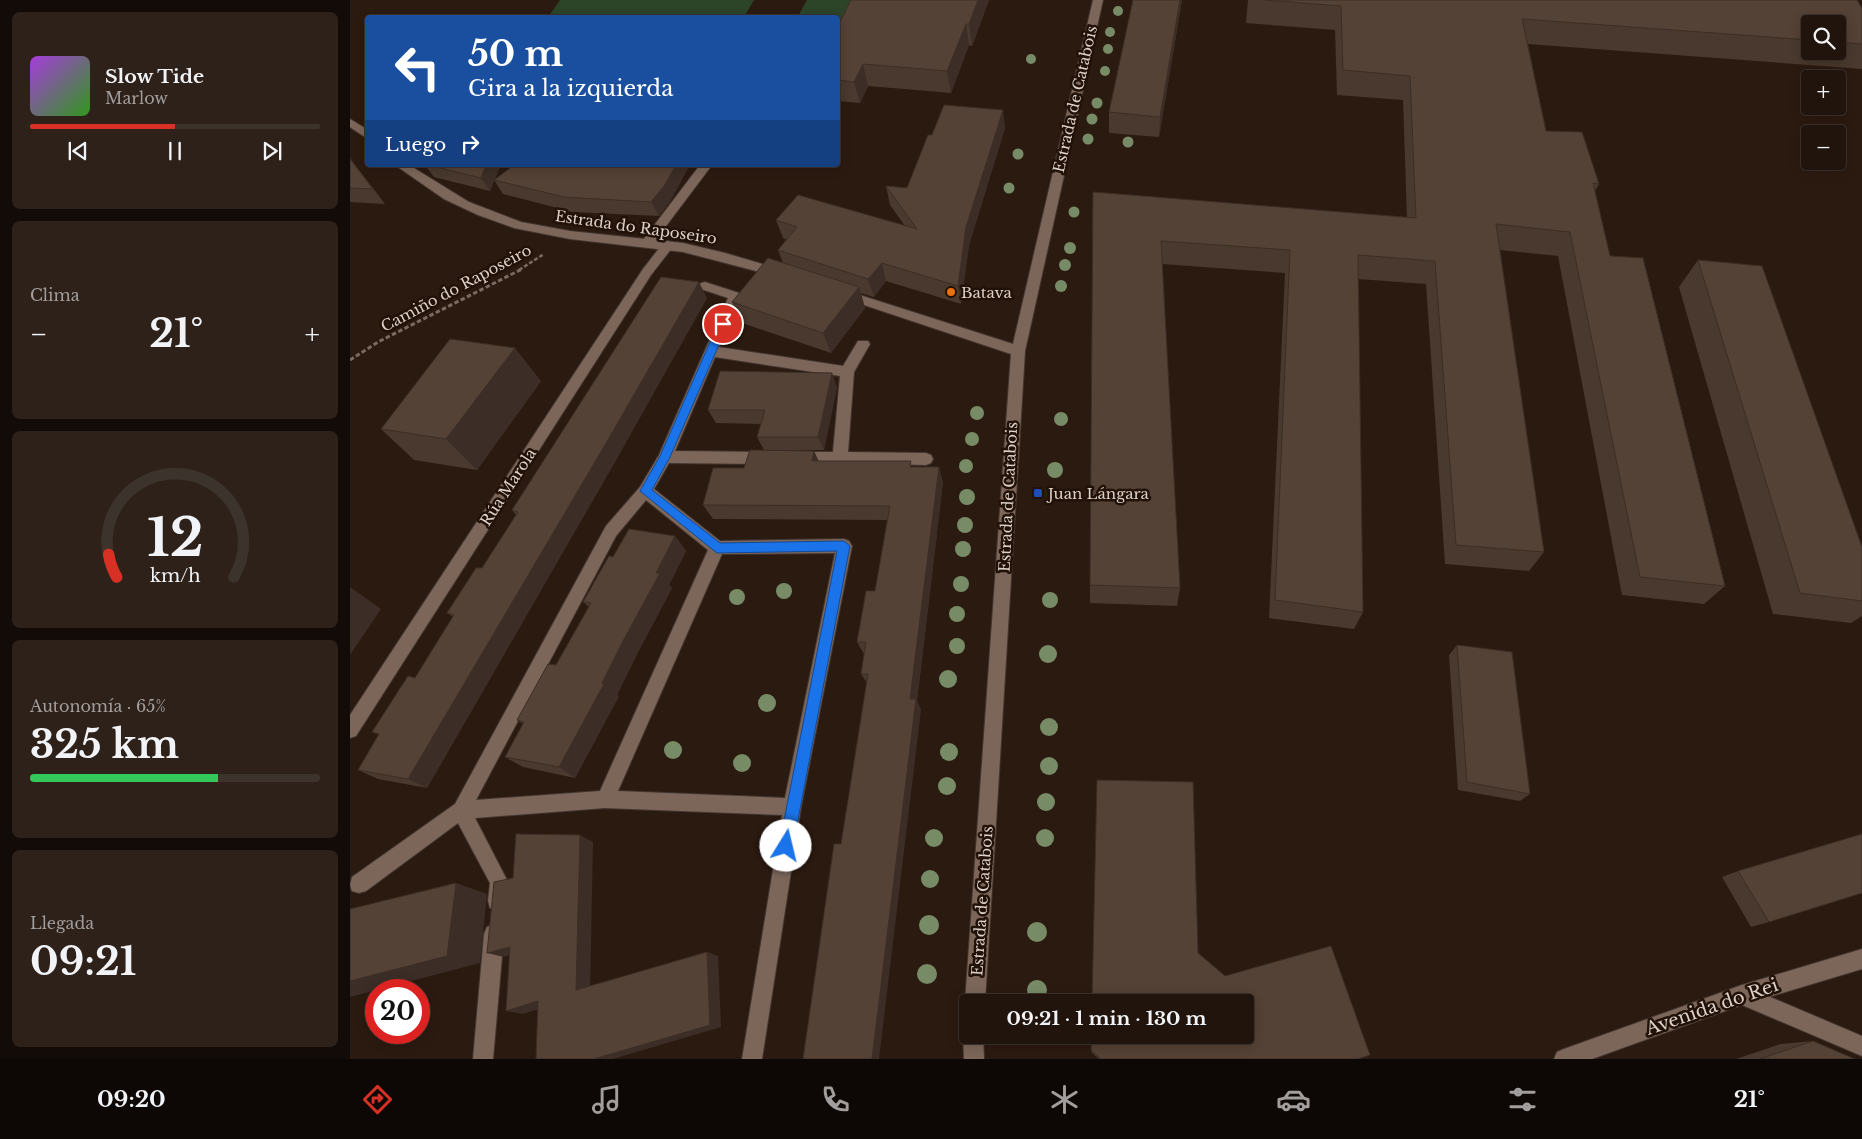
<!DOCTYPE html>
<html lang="es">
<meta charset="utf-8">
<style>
:root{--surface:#20140c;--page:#2d211a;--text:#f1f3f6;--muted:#a29e9d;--line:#3d332d;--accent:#d93025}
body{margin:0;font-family:"Libre Baskerville",serif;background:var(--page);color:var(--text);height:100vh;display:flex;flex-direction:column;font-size:19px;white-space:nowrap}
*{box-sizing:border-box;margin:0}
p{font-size:16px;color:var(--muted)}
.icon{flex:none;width:28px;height:28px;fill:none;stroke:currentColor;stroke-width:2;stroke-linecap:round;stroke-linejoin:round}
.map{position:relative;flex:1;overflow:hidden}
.sheet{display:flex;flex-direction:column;gap:12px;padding:12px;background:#120b07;width:350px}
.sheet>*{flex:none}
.banner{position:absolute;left:15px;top:15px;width:475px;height:152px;border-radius:5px;box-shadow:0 2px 12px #0003,0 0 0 1px var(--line);background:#1a4fa0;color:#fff;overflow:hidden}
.controls{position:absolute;left:1451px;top:15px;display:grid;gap:10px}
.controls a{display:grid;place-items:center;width:45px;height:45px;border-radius:5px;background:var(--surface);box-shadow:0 2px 12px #0003,0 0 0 1px var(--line);font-size:25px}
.speed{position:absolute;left:15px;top:979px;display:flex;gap:10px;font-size:25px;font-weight:700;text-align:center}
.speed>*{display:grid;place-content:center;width:65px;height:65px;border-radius:50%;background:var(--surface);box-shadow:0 2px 12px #0003,0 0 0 1px var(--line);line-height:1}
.speed .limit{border:8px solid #d22;background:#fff;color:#111}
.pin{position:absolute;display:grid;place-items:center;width:42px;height:42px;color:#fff;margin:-21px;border:2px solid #fff;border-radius:50%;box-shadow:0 1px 5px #0007}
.me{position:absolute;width:55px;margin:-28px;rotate:9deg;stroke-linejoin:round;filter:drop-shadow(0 0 4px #0008)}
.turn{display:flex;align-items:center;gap:18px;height:105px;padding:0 20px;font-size:22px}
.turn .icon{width:65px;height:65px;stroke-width:2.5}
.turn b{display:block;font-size:35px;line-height:42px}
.then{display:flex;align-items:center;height:48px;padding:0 20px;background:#0003;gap:10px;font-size:19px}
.big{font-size:38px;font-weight:800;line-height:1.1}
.sheet .widget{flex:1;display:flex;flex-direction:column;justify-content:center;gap:8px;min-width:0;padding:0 18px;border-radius:8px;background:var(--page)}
.sheet .dial{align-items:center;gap:0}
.dial svg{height:130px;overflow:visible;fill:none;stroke:var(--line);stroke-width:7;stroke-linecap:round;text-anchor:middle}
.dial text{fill:var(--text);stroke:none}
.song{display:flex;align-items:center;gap:15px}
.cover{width:60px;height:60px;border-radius:8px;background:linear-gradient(135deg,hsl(280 70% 55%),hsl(110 70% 35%))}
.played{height:5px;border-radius:2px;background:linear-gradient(90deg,var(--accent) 50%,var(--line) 50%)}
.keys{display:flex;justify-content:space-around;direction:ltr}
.heat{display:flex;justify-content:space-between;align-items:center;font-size:28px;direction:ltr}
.charge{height:8px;border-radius:4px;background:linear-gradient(90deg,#34c759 65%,var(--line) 0)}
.trip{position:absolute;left:609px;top:994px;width:295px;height:50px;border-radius:5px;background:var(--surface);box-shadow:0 2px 12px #0003,0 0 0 1px var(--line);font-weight:800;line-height:50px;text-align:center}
.dock{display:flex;height:80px;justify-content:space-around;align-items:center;background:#0d0805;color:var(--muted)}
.dock .icon{width:35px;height:35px}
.dock .current{color:var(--accent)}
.dock b{font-size:22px;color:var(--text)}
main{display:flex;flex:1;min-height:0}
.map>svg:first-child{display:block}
.green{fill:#2c4529}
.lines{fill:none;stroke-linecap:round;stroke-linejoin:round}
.lane-casing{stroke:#433630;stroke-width:2}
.street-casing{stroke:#433630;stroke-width:2}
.secondary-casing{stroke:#433630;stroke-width:2}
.path-far1{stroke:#796b62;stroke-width:2.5;stroke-dasharray:4 2;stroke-linecap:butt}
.path{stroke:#796b62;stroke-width:3;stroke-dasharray:4.5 2.5;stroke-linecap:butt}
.lane{fill:#7c665a;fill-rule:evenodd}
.street{fill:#7c665a;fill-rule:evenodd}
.secondary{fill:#7c665a;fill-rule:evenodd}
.tree{fill:#788b67}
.wall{fill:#49392e;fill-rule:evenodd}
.shaded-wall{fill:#3c2e26}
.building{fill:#554236;stroke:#3c2e26}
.route{fill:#1a73e8;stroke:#114b97}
.food-dot{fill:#e8710a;stroke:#211107;stroke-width:2}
.transit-dot{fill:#1a4fb4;stroke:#211107;stroke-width:2}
.labels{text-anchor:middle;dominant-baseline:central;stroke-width:5;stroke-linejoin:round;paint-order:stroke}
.street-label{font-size:15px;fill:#dcd0c9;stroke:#211107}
.poi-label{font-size:15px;fill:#dcd0c9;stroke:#211107;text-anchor:start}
.near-street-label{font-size:18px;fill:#dcd0c9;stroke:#211107}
</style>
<main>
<section class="sheet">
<div class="widget">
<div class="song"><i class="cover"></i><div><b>Slow Tide</b><p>Marlow</p></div></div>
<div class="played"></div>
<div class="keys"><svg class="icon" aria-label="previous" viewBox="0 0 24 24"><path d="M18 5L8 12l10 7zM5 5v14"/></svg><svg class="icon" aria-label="pause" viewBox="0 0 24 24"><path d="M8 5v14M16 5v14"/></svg><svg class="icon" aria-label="next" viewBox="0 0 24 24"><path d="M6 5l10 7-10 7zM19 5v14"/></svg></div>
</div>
<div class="widget"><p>Clima</p>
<div class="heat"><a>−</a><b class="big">21°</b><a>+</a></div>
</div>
<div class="widget dial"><svg viewBox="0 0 100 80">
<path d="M14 69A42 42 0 1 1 86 69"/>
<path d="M14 69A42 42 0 0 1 9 55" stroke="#d93025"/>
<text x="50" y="56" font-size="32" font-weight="700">12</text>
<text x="50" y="72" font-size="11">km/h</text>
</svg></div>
<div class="widget"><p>Autonomía · 65%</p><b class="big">325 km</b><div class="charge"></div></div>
<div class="widget"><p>Llegada</p><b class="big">09:21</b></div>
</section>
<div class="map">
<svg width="1512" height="1059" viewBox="0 0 1512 1059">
<rect width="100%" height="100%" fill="#2b1a10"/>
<!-- green -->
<path class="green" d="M210,0H404L394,17H198Z
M457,0H517L488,40V18H447Z"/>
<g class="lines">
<defs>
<path id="lane" d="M355,282L389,293L391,296L369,347L493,366L508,341H518L520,344L504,372L498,452L576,453L581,455L583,459L581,463L576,465L444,462L442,458L444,454L449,452H483L490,376L365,357L325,451L418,452L423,454L425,458L423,462L418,464L319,463L304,489L370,541L494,539L499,541L502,546L451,807L412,1059H392L432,815L255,808L125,818L158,882L154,908L147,910L140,908L138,901L140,883L108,823L16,891L9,893L2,891L0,885L2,877L105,804L256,526L290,487L309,455L378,298L351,289L349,286L351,283ZM296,500L358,550L250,791L126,800L266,536ZM485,553L435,798L268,791L372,554Z
M144,924L151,927L154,934L143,1059H123L134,934L137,927Z"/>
<path id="street" d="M350,165H362L301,246H293L291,243L293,240Z
M318,241L324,245L322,248L301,275L6,736L0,738V715L293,269L314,242Z
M1392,985L1512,1036V1056L1385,1002L1382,995L1385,988Z"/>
<path id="secondary" d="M743,0H753L675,351L635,1002H618V1008L615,1002L661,354L490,297L488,294L494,290L663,344Z
M0,119L18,130V139L0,127Z
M45,165H59L119,202L171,222L220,231L333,243L375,253L433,270L435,273L429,277L333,252L220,239L164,228L128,215L94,199Z
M1512,949V969L1392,1005L1242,1059H1204L1207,1052L1214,1049L1392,985Z
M618,1027V1035H633L634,1059H614L613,1035Z"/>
</defs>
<!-- lane casing -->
<use href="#lane" class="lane-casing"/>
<!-- street casing -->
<use href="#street" class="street-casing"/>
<!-- secondary casing -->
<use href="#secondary" class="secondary-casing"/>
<!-- path-far1 -->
<path class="path-far1" d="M169,270L194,254"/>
<!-- path -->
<path class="path" d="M0,360L28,342L172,269"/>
<!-- lane -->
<use href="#lane" class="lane"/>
<!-- street -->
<use href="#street" class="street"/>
<!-- secondary -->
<use href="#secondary" class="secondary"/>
</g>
<!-- trees -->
<g class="tree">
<circle cx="768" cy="11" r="5"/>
<circle cx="760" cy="32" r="5"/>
<circle cx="758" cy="49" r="5"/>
<circle cx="681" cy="59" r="5"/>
<circle cx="755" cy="71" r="5"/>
<circle cx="747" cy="103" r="5.5"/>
<circle cx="742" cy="119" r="5.5"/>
<circle cx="738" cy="139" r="5.5"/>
<circle cx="778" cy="142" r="5.5"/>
<circle cx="668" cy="154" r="5.5"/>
<circle cx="659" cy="188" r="5.5"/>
<circle cx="724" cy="212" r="5.5"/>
<circle cx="720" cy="248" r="6"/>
<circle cx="715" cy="265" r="6"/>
<circle cx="711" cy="286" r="6"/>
<circle cx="627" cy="413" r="7"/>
<circle cx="711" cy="419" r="7"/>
<circle cx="622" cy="439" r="7"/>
<circle cx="616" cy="466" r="7"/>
<circle cx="705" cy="470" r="8"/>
<circle cx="617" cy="497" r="8"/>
<circle cx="615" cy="525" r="8"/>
<circle cx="613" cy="549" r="8"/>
<circle cx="611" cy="584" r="8"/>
<circle cx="434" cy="591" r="8"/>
<circle cx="387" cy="597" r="8"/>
<circle cx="700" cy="600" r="8"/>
<circle cx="607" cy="614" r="8"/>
<circle cx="607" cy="646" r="8"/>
<circle cx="698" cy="654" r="9"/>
<circle cx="598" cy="679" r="9"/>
<circle cx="417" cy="703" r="9"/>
<circle cx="699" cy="727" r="9"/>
<circle cx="323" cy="750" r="9"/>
<circle cx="599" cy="752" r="9"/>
<circle cx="392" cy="763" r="9"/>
<circle cx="699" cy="766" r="9"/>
<circle cx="597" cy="786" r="9"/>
<circle cx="696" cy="802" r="9"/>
<circle cx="584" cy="838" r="9"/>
<circle cx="695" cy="838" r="9"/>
<circle cx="580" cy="879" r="9"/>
<circle cx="579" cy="925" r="10"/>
<circle cx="687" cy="932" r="10"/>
<circle cx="577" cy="974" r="10"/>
<circle cx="687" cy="990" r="10"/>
</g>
<!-- wall -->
<path class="wall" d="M501,0H639L622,46L619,45L601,93L518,86L510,103L488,101V26Z
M783,0H832L809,137L759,133V112Z
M898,0H1507L1512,8V69L1178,44L1196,131L1249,184L1245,191L1260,256L1375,586L1354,604L1272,595L1208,256L1150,250L1194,552L1179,571L1095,564L1076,284L1008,279L1013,612L1004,629L919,618L935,273L812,264L830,588L827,606L740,603V585L743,192L1057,218L1053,100L987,95L985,30L896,23ZM1460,24H1488V51H1460Z
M655,128L619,245L611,304L536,281L524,297L511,293L515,308L481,353L392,323L382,302L433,263L428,250L437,240L433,238L426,220L555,226L540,205L536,186L557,188L582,135Z
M0,158L35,204L0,202Z
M75,165H151L144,180L321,200L309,216L223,212L153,194L144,180L140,191L84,177Z
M1348,260L1512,601V616L1501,623L1423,614L1329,287Z
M357,298L266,460L77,788L28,779L8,770L29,735L22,732L65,678L103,617L97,613L132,568L166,515L162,510Z
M191,381L127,470L64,460L31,429Z
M487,387L474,450H414L407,437L411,424L366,423L358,410Z
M464,451L468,461L562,467L593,482L567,701L571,710L491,844L517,683L511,674L514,654L507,642L525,591L537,520L363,519L353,505L394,468Z
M325,536L336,551L319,585L322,588L287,654L267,695L269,696L225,778L173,767L155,757L173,724L167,720L206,665L239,607L233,602L263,557Z
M1107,645L1180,794L1170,801L1108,790L1099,655Z
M1388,871L1419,922L1401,927L1372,877Z
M848,953L875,976L1008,1059H749L742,1053L741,1050Z
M1463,1041L1505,1059H1386L1431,1044Z"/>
<!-- shaded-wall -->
<path class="shaded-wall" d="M628,0H639L622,46L619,24Z
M830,0H832L809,137L810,117Z
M616,24L619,45L601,93L597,71Z
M513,64L518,86L510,103L504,82Z
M653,110L655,128L619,245L611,304L608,286L616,227Z
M136,165H151L140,191L131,178Z
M326,165H340L321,200L309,216L301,202Z
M532,263L536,281L524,297L518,279Z
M349,282L357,298L266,460L77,788L58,779Z
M509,287L515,308L481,353L473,333Z
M165,348L191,381L127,470L96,439Z
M482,373L487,387L474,450L468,437Z
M464,451L471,466L462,461Z
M589,467L593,482L567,701L571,710L529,1059H522L560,699Z
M325,536L336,551L319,585L322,588L287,654L267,695L269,696L225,778L209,767Z
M0,587L31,609L0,655Z
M230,835L243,842L240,994L226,990Z
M106,883L137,894L130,963L0,997V981Z
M160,947L176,951L154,957L137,953Z
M357,952L368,956L371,1027L263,1059H244Z
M188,1001L204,1004L173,1014L156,1011Z"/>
<!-- building -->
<path class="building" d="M501,0H628L619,24H616L597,71L513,64L504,82L488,80V26Z
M783,0H830L810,117L759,112Z
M915,0H1507L1512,8V44L1488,42V24H1460V40L1172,19L1196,131L1232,132L1249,184L1243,183L1260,256L1293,258L1375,586L1290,577L1220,232L1146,224L1194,552L1106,545L1085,261L1008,255L1013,612L925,600L940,250L811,241L830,588L740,585L743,192L1066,218L1060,76L993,70L991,6Z
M594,105L653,110L616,227L608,286L532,263L518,279L428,250L447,227L426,220L448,195L567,229L536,186L557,188L578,135H582Z
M0,159L23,189L0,188Z
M79,165H136L131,178Z
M164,165H326L314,186L301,202L214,197L144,180Z
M418,258L509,287L473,333L382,302Z
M1348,260L1412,266L1512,547V601L1450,593Z
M311,277L349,282L255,445L58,779L8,770L29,734L22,732L58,676L65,678L84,647L104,615L97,613L126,568H132L168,512L162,510Z
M100,339L165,348L96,439L31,429Z
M370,371L482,373L468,437H407L415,410H358Z
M400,450L464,451L462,461H561L560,467H589L560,699H566L522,1059H453L484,844H491L518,674H511L516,642H507L516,591H525L540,506L353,505L363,468H394Z
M279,529L325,536L306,573H310L273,641L252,683L254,684L209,767L155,757L174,722L167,720L198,664L206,665L241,603L233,602L259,556L263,557Z
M1107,645L1162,652L1180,794L1117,782Z
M747,780L843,782L848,953L875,976L981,946L1020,1055L1008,1059H751L741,1050L742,1035H895V1002H742Z
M166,834L230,835L226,990L357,952L360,1025L244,1059H186L188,1001L156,1011L160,947L137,953L144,882L163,878Z
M1512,834V893L1419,922L1388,871Z
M106,883L97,956L0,981V909Z
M1463,1041L1505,1059H1410Z"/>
<!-- route -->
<path class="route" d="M373,320L378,324L320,457L302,490L370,543L494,541L500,546L443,846L441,851L436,853L431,851L429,846L487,551L367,553L290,491L310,456L368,324Z"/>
<!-- markers -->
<circle class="food-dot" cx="601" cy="292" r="5"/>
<rect class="transit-dot" x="683" y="488" width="10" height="10" rx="2.5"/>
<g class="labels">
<!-- street labels -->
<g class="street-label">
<text transform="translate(725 99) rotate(-77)">Estrada de Catabois</text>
<text transform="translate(286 227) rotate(8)">Estrada do Raposeiro</text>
<text transform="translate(106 288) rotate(-28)">Camiño do Raposeiro</text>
<text transform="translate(158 487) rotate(-57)">Rúa Marola</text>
<text transform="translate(658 497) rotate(-87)">Estrada de Catabois</text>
<text transform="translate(632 901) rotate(-86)">Estrada de Catabois</text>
</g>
<!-- poi labels -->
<g class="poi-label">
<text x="611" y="292">Batava</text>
<text x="698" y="493">Juan Lángara</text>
</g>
<!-- near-street labels -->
<g class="near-street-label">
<text transform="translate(1362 1007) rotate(-19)">Avenida do Rei</text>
</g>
</g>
</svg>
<div class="controls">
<a><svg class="icon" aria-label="search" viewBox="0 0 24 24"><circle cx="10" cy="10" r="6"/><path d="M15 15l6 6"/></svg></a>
<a>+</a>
<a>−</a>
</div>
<div class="speed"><div class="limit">20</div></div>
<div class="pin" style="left:373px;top:324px;background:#d93025"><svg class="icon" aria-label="arrive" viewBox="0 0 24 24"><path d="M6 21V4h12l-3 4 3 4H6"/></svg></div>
<svg class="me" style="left:436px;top:846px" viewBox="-20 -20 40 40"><circle r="19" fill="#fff"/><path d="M0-13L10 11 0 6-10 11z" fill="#1a73e8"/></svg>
<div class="trip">09:21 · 1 min · 130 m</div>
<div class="banner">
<div class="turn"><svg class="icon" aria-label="left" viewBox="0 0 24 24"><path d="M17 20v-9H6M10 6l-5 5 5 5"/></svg><div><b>50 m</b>Gira a la izquierda</div></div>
<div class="then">Luego<svg class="icon" aria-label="right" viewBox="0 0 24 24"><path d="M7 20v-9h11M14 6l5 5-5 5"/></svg></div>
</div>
</div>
</main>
<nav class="dock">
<b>09:20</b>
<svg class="icon current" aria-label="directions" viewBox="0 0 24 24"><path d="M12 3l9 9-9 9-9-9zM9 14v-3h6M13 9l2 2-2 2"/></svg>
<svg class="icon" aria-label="music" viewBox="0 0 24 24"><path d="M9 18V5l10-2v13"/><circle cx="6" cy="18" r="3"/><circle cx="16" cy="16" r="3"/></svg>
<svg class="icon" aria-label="phone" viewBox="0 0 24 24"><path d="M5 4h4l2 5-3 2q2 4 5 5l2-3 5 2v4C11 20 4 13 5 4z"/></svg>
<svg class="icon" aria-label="climate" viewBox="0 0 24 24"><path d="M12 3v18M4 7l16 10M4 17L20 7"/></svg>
<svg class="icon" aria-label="car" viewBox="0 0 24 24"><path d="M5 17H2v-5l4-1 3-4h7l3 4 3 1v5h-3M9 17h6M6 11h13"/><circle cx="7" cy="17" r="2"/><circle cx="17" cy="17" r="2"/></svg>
<svg class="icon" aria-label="filters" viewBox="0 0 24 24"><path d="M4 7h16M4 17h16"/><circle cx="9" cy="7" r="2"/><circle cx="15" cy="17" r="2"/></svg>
<b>21°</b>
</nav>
